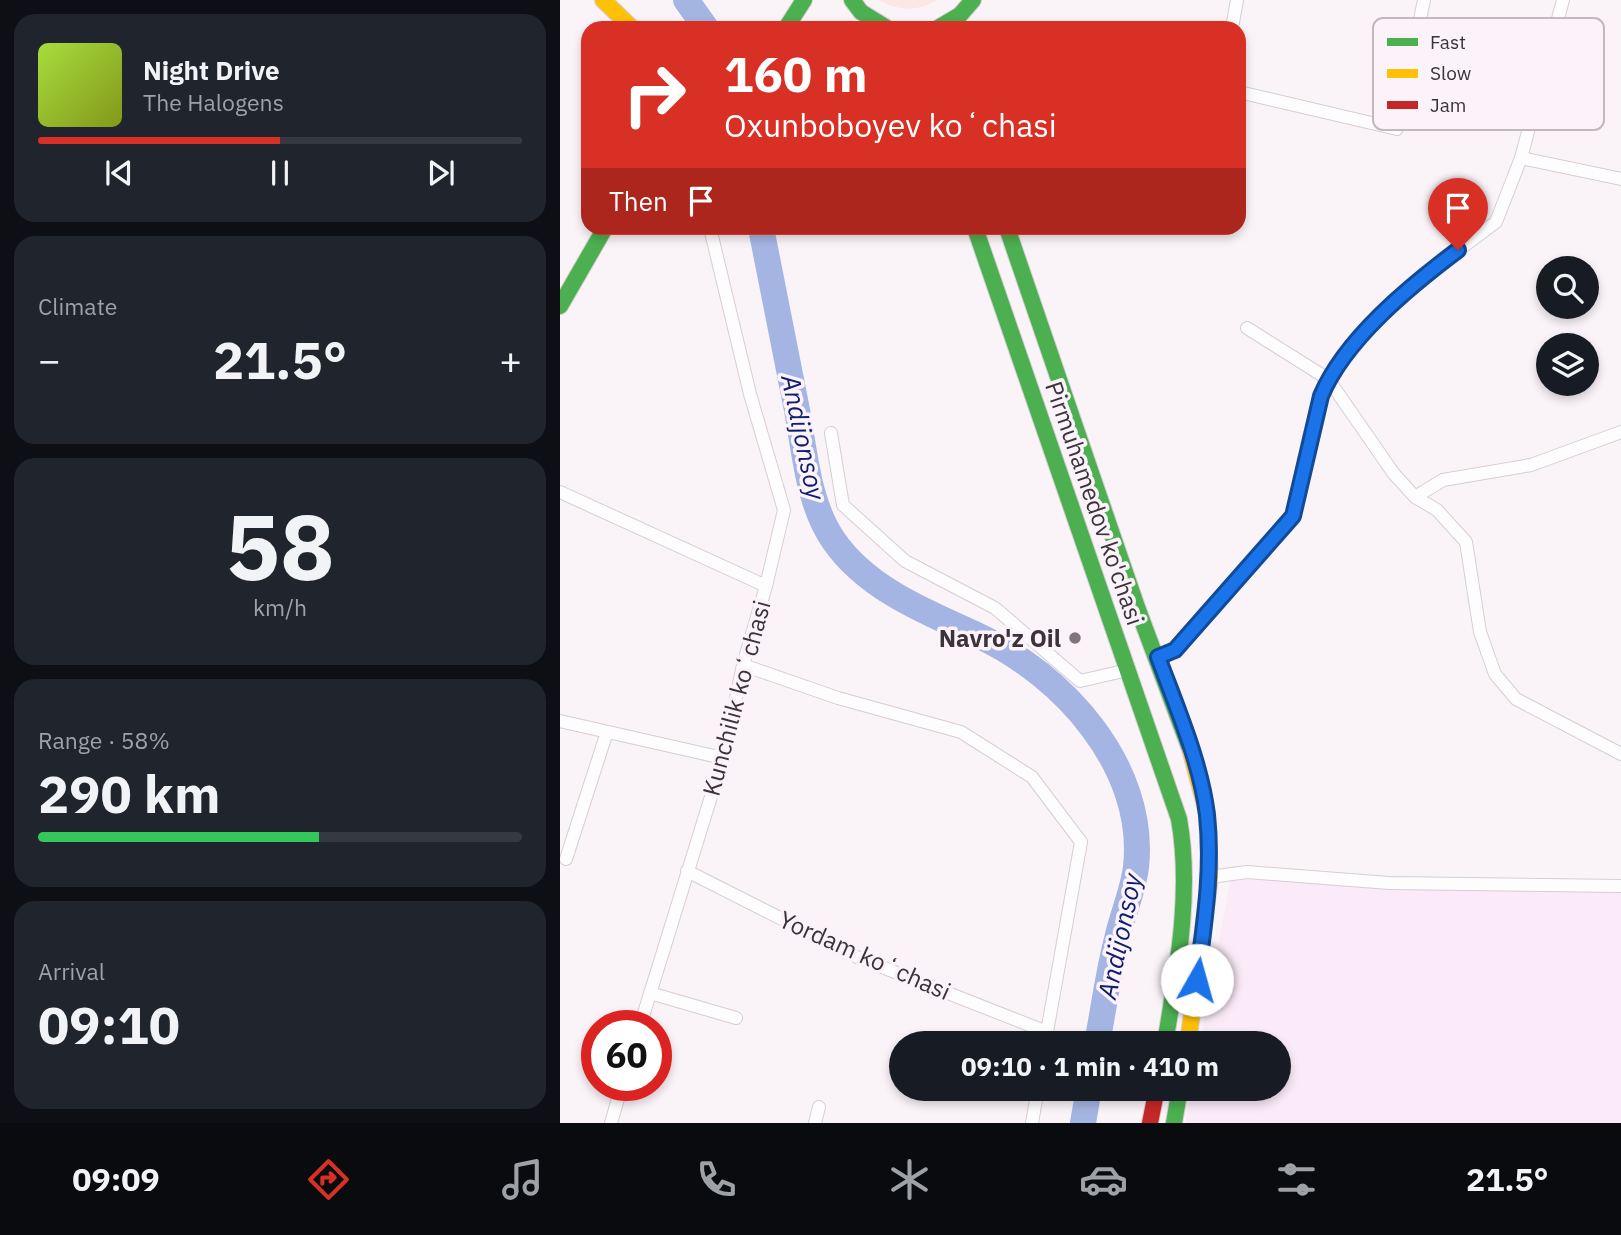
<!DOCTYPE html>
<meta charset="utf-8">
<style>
:root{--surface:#171b24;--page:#20242c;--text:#f1f3f6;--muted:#9ea1a6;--line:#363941;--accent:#d93025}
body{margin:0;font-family:"IBM Plex Sans",sans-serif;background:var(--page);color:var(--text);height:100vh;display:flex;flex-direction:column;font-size:26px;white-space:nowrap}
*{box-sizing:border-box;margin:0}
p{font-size:23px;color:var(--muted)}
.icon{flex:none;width:38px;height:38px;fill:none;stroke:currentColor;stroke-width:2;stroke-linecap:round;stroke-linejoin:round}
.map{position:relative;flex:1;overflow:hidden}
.details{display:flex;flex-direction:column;gap:14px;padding:14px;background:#0d0f14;width:560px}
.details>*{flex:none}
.top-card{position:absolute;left:21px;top:21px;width:665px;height:214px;border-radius:21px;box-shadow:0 4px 10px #0003;background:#d93025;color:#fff;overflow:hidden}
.tools{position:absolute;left:976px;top:256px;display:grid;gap:14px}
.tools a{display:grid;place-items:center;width:63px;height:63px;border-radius:50%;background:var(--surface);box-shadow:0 4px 10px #0003;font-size:35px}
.speed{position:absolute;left:21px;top:1010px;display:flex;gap:14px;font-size:35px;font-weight:700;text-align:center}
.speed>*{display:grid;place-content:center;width:91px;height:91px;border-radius:50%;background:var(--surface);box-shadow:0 4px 10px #0003;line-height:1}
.speed .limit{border:10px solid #d22;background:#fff;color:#111}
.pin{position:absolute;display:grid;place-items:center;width:60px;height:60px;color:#fff;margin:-72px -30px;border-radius:50% 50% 50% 0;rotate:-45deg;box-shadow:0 0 7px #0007}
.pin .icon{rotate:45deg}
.me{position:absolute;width:77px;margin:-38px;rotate:7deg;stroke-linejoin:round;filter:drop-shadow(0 0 5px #0008)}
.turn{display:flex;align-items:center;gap:24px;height:147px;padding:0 28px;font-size:32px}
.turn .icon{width:91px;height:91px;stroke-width:2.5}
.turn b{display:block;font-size:49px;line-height:60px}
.then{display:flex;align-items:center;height:66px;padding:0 28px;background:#0003;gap:14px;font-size:26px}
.big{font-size:52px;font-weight:700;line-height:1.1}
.details .card{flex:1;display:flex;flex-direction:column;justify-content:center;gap:10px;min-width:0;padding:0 24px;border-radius:21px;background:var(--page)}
.details .dial{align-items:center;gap:0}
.dial b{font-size:91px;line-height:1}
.song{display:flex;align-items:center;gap:21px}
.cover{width:84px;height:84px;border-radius:10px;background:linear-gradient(135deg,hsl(80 70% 55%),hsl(70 70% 35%))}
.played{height:7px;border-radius:4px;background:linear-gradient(90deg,var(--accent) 50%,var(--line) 50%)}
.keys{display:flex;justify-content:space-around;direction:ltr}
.heat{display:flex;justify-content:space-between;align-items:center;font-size:38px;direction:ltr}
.charge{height:10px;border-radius:5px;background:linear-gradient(90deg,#34c759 58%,var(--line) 0)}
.trip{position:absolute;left:329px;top:1031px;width:402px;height:70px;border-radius:35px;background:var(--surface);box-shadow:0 4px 10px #0003;font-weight:700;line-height:70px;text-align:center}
.tab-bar{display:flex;height:112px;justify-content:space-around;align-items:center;background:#090b0e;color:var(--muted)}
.tab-bar .icon{width:49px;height:49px}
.tab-bar .on{color:var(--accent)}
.tab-bar b{font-size:32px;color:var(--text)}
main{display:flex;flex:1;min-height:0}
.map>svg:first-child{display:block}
.built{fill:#fbebf8}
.green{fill:#fbe7e4}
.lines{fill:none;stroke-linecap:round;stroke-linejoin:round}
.river{stroke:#a5b5e3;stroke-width:26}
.street-casing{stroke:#d5ced4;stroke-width:14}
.fast-casing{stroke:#d5ced4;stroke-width:18}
.slow-casing{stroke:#d5ced4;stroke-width:18}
.jam-casing{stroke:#d5ced4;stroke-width:18}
.street{stroke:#fefdfe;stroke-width:12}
.fast{stroke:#4caf50;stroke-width:16}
.slow{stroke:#ffc107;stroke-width:16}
.jam{stroke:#c62828;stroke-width:16}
.route-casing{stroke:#114b97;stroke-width:18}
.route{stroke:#1a73e8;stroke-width:12}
.poi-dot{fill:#7e767d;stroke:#fcf2fa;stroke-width:2.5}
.labels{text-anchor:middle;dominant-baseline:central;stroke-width:7;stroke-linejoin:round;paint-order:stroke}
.street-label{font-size:24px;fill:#3c323a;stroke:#fcf2fa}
.poi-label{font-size:24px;font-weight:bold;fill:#3c323a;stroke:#fcf2fa;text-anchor:end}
.water-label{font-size:26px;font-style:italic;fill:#0e2069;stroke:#fcf2fa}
.key{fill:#fcf2fa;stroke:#c2b8c0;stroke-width:2}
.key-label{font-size:19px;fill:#3c323a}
</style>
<main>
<section class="details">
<div class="card">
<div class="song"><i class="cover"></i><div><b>Night Drive</b><p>The Halogens</p></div></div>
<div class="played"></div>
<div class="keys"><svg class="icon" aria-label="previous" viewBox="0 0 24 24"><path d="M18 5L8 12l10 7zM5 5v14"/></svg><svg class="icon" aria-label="pause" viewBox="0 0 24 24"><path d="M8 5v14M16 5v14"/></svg><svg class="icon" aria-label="next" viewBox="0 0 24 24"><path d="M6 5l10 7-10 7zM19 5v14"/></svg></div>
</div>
<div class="card"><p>Climate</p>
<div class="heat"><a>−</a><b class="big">21.5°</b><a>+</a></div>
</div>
<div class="card dial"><b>58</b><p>km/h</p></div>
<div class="card"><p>Range · 58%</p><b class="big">290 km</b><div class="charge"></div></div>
<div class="card"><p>Arrival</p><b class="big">09:10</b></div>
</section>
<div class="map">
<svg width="1061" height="1123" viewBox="0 0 1061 1123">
<rect width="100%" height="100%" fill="#faf4f9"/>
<!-- built -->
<path class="built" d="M673,865L829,887L1061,892V1123H625L632,1089L719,1088V1043H640Z"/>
<!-- green -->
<path class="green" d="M319,0H377C357,12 339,11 319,0Z"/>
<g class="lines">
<!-- river -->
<path class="river" d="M126,0L146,28
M201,228C213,288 225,349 237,410C245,453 248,504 274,541C307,589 368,613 419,636C503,675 587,767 576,867C573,892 562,915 557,939C548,973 544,1008 537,1043
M523,1123L529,1088"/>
<defs>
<path id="street" d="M672,28L677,0
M679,92L837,129L864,0
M961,158L1061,179
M150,228L190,394L224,510L206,586
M687,328L768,379L834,474L855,497L877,510L906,542L920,632L935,674L956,699L1061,754
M271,433L283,505L345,561L435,608L520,681L568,670
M0,492L206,586L183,665L163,758L80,1026
M855,497L883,480L971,465L1061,432
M598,657L615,650L733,516L761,396L768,379L798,340L861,278L936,222L961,158L1003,0
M183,665L278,698L401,732L472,777L521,842L485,1043
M0,721L163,758
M6,859L47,732
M127,871L299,958L487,1032
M650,877L687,872L829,883L1061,886
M90,993L176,1018
M51,1123L62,1085
M255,1123L259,1107
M472,1123L478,1088"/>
<path id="fast" d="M292,0L301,12L327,28
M226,28L244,0
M378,28L400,15L413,0
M415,228L619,819C632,892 617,971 605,1043
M447,228L577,607L630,749
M0,306L45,228
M614,1123L620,1088"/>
<path id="slow" d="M43,0L72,28
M628,1043L650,877L647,813L630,749"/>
<path id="jam" d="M590,1123L597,1088"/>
</defs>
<!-- street casing -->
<use href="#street" class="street-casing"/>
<!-- fast casing -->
<use href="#fast" class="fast-casing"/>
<!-- slow casing -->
<use href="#slow" class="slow-casing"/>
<!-- jam casing -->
<use href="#jam" class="jam-casing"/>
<!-- street -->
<use href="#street" class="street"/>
<!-- fast -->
<use href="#fast" class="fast"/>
<!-- slow -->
<use href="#slow" class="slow"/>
<!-- jam -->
<use href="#jam" class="jam"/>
</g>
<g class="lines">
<defs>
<path id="route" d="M637,980C644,925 653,870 647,815C641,763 616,706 598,657L615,650L733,516L761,396C785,339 850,286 898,250"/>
</defs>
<!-- route casing -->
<use href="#route" class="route-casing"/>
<!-- route -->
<use href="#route" class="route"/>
</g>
<!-- markers -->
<circle class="poi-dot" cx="515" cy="638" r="7"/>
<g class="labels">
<!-- street labels -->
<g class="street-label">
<text transform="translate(535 503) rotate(71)">Pirmuhamedov ko'chasi</text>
<text transform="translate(176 698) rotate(-75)">Kunchilik koʻchasi</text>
<text transform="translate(305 955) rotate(24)">Yordam koʻchasi</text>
</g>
<!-- poi labels -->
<g class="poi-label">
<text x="501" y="638">Navro'z Oil</text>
</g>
<!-- water labels -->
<g class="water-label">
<text transform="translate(244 437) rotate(78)">Andijonsoy</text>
<text transform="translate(559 936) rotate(-78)">Andijonsoy</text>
</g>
</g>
<!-- legend -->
<rect x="813" y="18" width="231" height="112" rx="10" class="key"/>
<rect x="827" y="38" width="31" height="8" fill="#4caf50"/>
<rect x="827" y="69" width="31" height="9" fill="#ffc107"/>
<rect x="827" y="101" width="31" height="8" fill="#c62828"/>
<g class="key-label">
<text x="870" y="49">Fast</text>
<text x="870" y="80">Slow</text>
<text x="870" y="112">Jam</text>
</g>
</svg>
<div class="tools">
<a><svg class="icon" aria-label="search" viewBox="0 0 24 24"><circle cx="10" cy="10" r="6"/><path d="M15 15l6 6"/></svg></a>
<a><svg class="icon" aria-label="layers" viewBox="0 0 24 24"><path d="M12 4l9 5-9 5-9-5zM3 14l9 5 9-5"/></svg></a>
</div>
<div class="speed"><div class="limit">60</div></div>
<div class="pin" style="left:898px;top:250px;background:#d93025"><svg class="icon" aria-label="arrive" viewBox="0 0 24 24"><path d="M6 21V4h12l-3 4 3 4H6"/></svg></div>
<svg class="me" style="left:637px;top:980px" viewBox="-20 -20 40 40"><circle r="19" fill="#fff"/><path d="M0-13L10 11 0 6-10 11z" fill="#1a73e8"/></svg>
<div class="trip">09:10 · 1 min · 410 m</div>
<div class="top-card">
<div class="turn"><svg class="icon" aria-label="right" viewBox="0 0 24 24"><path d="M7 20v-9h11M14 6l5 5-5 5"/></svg><div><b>160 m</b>Oxunboboyev koʻchasi</div></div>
<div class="then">Then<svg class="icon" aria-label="arrive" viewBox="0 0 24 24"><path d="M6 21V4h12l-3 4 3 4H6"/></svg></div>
</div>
</div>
</main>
<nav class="tab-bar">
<b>09:09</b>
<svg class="icon on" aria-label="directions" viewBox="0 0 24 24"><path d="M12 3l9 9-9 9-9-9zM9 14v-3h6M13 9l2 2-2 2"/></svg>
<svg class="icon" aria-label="music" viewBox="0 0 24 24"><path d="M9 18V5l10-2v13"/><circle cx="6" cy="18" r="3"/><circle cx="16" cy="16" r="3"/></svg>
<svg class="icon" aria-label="phone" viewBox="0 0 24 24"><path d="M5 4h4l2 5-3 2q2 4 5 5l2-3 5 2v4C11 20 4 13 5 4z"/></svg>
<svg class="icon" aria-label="climate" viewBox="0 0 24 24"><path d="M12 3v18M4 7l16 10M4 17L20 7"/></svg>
<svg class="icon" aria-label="car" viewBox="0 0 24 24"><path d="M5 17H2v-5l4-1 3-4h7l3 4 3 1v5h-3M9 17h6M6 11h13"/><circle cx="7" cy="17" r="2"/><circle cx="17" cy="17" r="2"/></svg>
<svg class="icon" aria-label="filters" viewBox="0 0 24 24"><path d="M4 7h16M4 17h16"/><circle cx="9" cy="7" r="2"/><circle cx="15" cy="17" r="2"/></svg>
<b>21.5°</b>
</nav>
